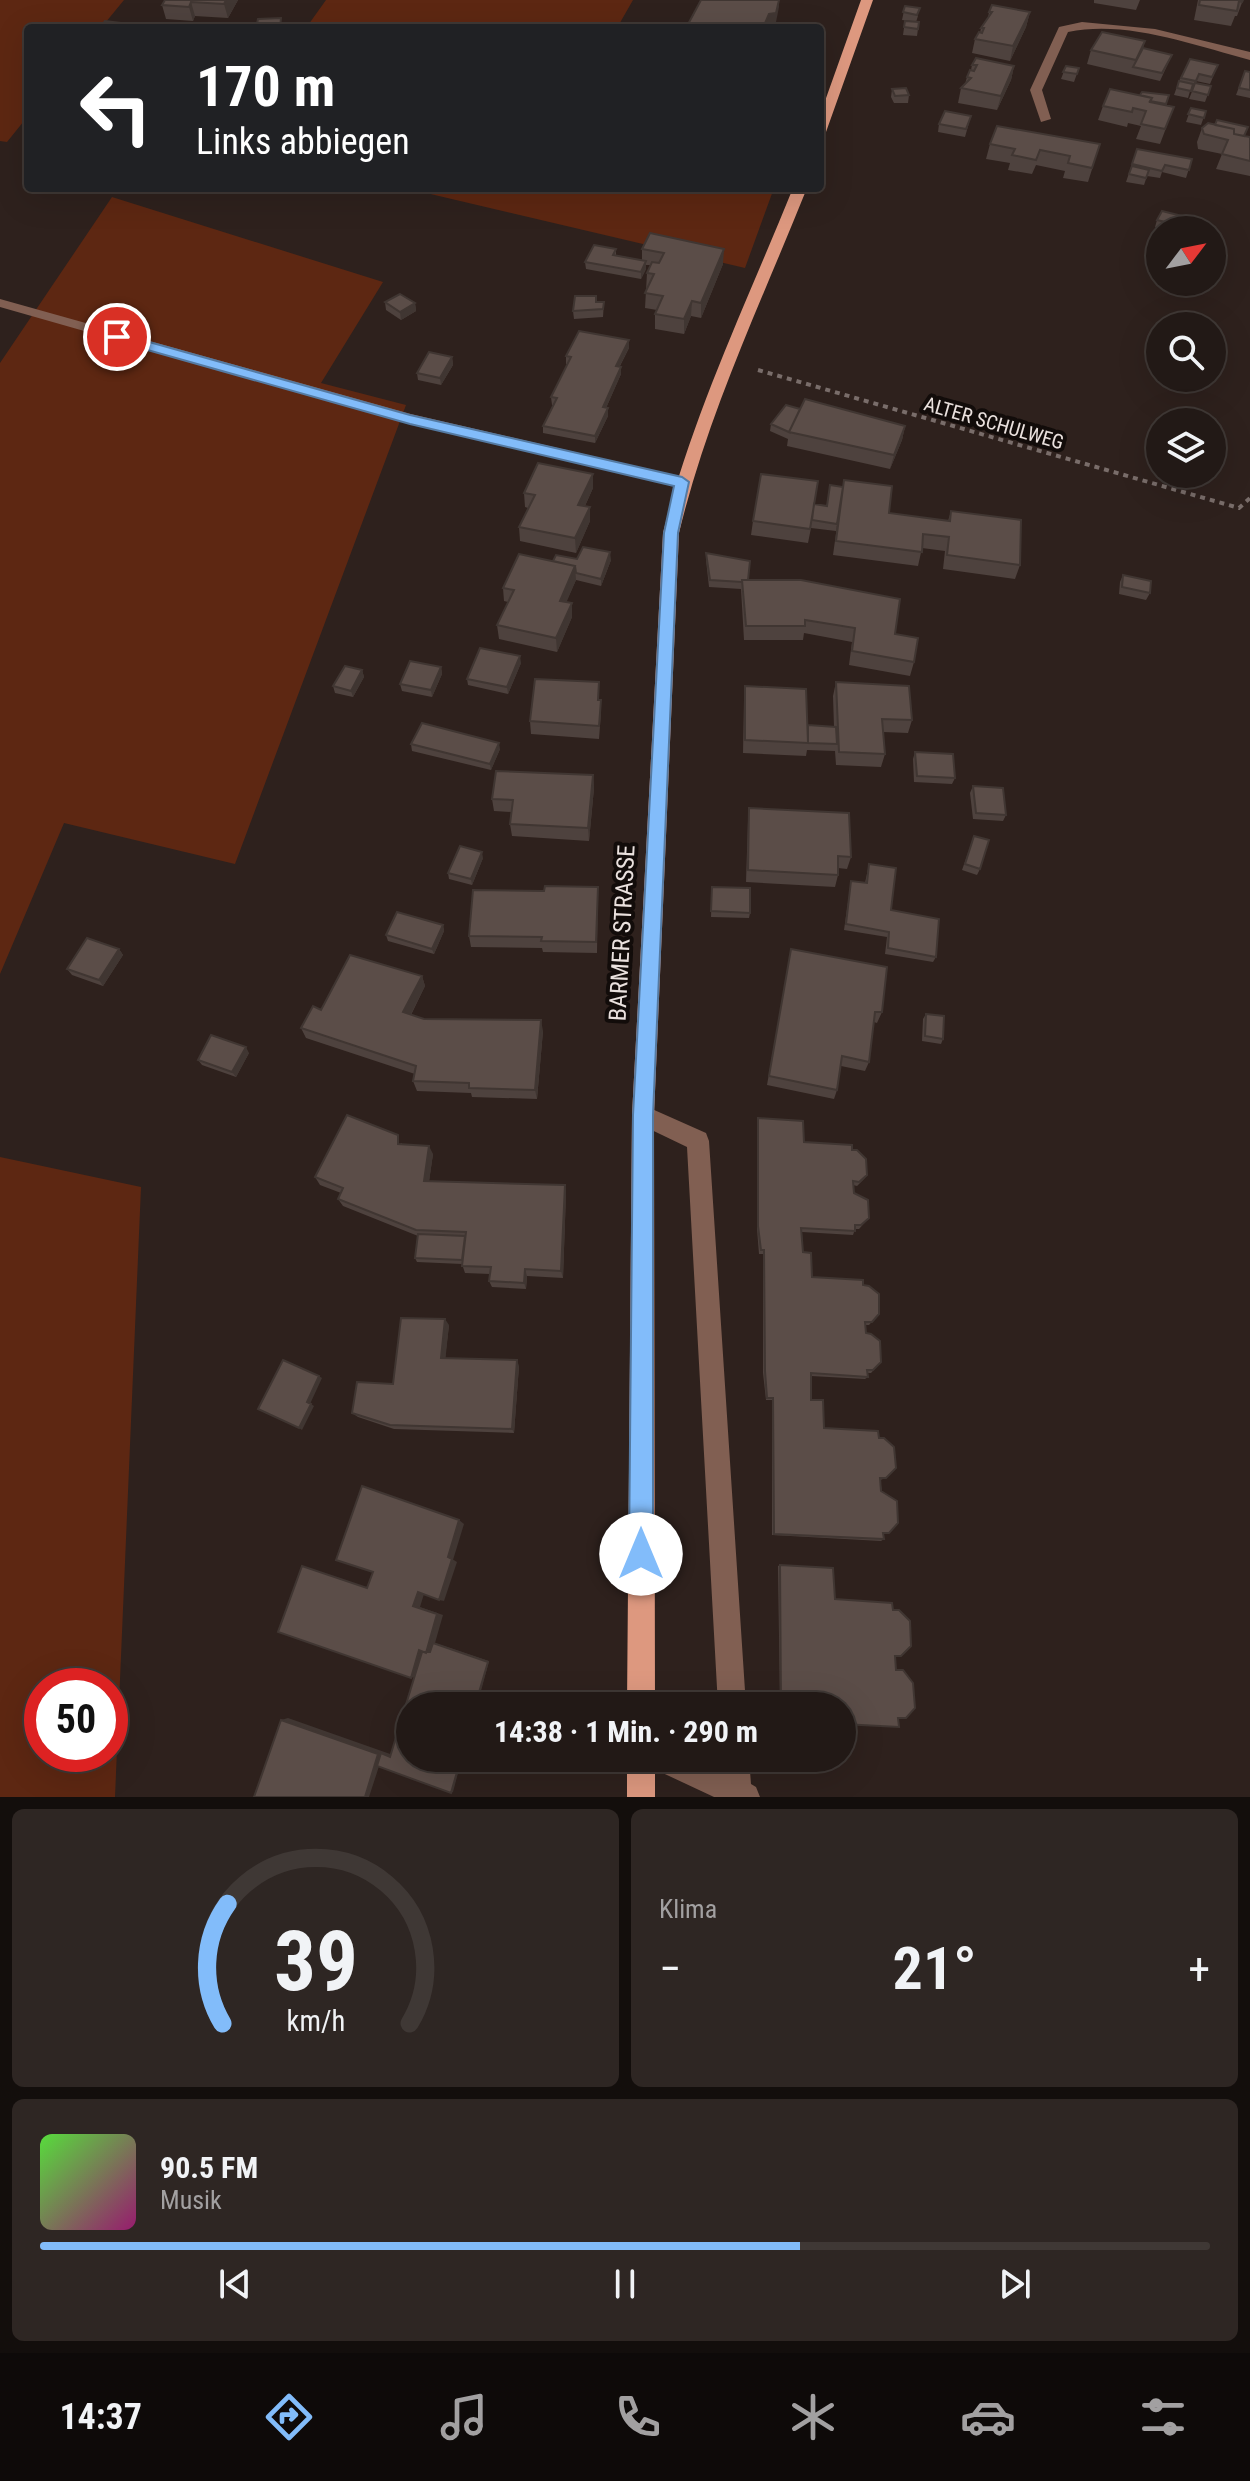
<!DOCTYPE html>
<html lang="de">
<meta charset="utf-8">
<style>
:root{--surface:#221916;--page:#2e2623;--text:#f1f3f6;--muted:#a2a0a1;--line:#3f3835;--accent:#82bcfa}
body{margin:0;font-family:"Roboto Condensed",sans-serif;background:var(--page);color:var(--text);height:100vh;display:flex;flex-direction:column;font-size:30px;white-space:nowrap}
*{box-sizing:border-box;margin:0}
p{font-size:26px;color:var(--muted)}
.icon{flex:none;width:44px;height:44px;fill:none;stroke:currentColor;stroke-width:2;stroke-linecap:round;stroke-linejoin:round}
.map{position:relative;height:1797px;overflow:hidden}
.panel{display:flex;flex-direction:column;gap:12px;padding:12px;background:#130e0c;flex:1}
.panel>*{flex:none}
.top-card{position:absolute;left:24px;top:24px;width:800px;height:168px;border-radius:8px;box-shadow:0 8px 32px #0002,0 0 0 2px var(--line);background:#202124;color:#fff;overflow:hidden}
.needle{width:52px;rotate:58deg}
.buttons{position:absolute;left:1146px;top:216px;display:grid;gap:16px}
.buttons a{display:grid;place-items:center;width:80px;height:80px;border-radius:50%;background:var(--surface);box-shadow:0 8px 32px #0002,0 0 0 2px var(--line);font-size:40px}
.speed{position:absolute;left:24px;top:1668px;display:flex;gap:16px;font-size:40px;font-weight:700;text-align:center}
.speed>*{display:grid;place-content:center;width:104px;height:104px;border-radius:50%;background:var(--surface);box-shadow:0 8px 32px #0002,0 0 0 2px var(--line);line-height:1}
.speed .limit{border:12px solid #d22;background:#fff;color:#111}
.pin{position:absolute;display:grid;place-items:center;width:68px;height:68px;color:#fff;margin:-34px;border:4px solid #fff;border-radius:50%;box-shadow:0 2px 8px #0007}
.me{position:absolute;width:88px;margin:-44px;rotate:0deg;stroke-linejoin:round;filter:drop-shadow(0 0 6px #0008)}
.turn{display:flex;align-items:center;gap:28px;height:168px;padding:0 40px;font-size:36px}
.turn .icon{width:104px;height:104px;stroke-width:2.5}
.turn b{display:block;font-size:56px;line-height:68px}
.big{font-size:60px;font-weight:700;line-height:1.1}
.panel .card{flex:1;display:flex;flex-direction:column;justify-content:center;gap:12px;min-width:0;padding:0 28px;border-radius:12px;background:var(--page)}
.panel .dial{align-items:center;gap:0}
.dial svg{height:208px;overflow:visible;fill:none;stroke:var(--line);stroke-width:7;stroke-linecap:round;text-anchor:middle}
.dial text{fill:var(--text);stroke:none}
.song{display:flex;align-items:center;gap:24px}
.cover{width:96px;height:96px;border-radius:12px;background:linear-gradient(135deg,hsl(110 70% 55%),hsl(320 70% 35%))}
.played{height:8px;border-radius:4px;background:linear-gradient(90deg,var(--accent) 65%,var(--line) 65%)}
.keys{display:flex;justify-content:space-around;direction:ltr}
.heat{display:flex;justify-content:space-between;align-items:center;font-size:44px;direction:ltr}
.panel .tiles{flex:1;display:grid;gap:12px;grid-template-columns:1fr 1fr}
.card:last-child{grid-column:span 2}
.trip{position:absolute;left:396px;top:1692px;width:460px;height:80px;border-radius:40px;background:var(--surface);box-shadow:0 8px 32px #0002,0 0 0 2px var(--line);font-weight:700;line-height:80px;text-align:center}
.menu{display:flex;height:128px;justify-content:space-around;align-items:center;background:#0e0a09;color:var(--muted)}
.menu .icon{width:56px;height:56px}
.menu .on{color:var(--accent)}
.menu b{font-size:36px;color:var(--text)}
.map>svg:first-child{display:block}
.green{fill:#5d2712;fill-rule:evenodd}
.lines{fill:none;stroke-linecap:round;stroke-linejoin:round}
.path{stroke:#796d6a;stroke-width:4;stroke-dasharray:5 5;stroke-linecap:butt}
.minor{fill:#815f52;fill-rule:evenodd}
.major{fill:#dd987f;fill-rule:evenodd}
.wall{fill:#4e423e}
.shaded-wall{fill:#403632}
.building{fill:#5b4d48;stroke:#403632;stroke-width:2}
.route{fill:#82bcfa;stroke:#547aa2;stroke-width:2}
.labels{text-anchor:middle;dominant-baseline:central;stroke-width:8;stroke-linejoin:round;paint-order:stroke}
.far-street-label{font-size:20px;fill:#eae1de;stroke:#120c0a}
.street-label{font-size:24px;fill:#eae1de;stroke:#120c0a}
</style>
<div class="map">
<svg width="1250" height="1797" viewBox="0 0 1250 1797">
<rect width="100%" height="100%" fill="#2e211d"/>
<!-- green -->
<path class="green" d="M0,0H124L101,28H28V116L7,142L0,141Z
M326,0H633L617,28H306Z
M405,188H774L745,268Z
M112,197L383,282L321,383L406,405L235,864L64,823L0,974V363Z
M0,1157L141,1187L115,1797H0ZM110,1686V1754H42V1686Z"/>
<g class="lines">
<!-- path -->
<path class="path" d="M758,370L1239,508L1250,498"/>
<!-- minor -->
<path class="minor" d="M1082,22L1155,29L1250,52V60C1192,45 1128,20 1068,32L1042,90L1051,119L1041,122L1030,90L1059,27Z
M0,299L411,414L682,477L690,482L682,487L410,424L0,307Z
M643,1105L706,1133L709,1141L746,1706H718L687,1147L635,1122L632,1115L635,1108Z
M648,1758H694L722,1771L721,1758H749L751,1784L756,1787L760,1797H714L652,1768Z"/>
<!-- major -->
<path class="major" d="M861,0H873L826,132L820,136V115Z
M793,188H807C761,303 708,413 679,533L654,1115L655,1706H627L632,1115L663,533C693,413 747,302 793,188Z
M627,1758H655V1797H627Z"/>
</g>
<!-- wall -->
<path class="wall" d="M165,0H238L228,18L195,16L193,21L166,19L162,5Z
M1094,0H1140L1136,10L1094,3Z
M1198,0H1243L1237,16H1235L1231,26L1194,20Z
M905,6L918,16L916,22H919L917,36L903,35L905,21H912L902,20Z
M989,12H1030L1026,27L1010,61L972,53L975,39L980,33L981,28L988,18Z
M1145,41L1143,48L1172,55L1160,81L1087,64L1091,50Z
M1190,59L1218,65L1210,84L1196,81V83L1211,86L1205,102L1189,99L1193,89L1191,88L1188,98L1174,95L1179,81Z
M972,65L1014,66L1011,80L997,110L958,103L961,88L965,84L967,77L971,70Z
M1066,66L1079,68L1074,82L1061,79Z
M1245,71L1250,72V98L1236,95Z
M892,89L909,95L908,103H894L891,97Z
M1140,95H1169L1166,106L1174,107L1160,144L1136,139L1141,126L1128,123L1127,127L1098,120L1103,106Z
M1191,108L1206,111L1201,125L1186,122Z
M971,116L965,137L938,132L939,124Z
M1202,128L1250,137V176L1216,169L1222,154L1198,149L1197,142Z
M990,144H1100L1088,182L1063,178L1065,171L1036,165L1032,174L1008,170L1010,163L986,159Z
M1137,149L1192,159L1186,178L1162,172L1160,178L1147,176L1144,185L1126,182Z
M1186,217L1180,230H1166L1155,227L1157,220Z
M616,249V255L642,260V249L723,264L701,318L691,316L684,334L655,329V314L657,310L645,308L647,273L651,265H646V269L641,279L586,269L585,262Z
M385,302L415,303L416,311L401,320L386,310Z
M604,302L603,317L574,319L573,311Z
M629,340V348L620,366L621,367V374L606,408L608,416L595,443L543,433V426L553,405H552L551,397L568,364H566V356Z
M452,357L453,365L441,385L418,380L417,373Z
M800,409L905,426L902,440L890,469L787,446L788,439L770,431L771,424Z
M593,474V488L585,506L590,521L576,553L520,541L519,527L528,508L525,507L524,493Z
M814,505L948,521L951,511L1020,565L1015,579L943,569L945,551L922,548L918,566L833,555L838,519L836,531L811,528L808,543L751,535L753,521Z
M706,553L748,580L895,634L914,662L910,676L849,665L852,642L804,633L803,640H744L741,589L709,587L706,560Z
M577,559L611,560L601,586L576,580L566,602L572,617L557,652L499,639L497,625L508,602L504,601L503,588L553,561Z
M1123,575L1150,593L1146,600L1119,594L1120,582Z
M521,663L508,694L468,685L467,679Z
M441,667L442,674L432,697L402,691L400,684Z
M362,670L364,677L353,697L335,693L333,686Z
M599,682V700H601V713L599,739L531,734L530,721Z
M836,682L912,720L908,733L883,732L885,754L881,767L836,765L835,751L807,750L806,756L743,753L744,700L745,686L808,725L834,727L833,696Z
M411,744L500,749L491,770L412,751Z
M915,752L955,778L952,784L914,782L913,759Z
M593,775L594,788L589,841L512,836L510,824L511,812L494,811L492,799Z
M973,786L1006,815L1003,821L973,819L970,793Z
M749,808L851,857L847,869L838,868V875L835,887L746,882L748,820Z
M974,836L980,869L977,875L962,870Z
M483,858L472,885L449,879L448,873Z
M869,864L891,910L936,957L933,962L885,954L887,937L844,930L851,881L865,883Z
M598,887L597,953L543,952L542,948L471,947L469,936L544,891Z
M712,887L750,913L749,918L711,917Z
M443,925L444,931L434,954L388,941L386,935Z
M119,949L123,955L103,986L72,975L67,969Z
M791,949L882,1012L877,1023L874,1022L869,1062L865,1071L841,1066L837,1090L834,1099L767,1085Z
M422,976L425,986L411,1015L424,1019L543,1031L537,1099L472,1097L471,1093L417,1091L413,1081L415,1074L306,1038L301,1028L321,1010Z
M926,1014L943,1039L941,1044L922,1041L923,1019Z
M249,1053L236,1077L202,1065L198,1060Z
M758,1118L804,1142L852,1150L867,1175L864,1179L857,1186L853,1185L854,1193L869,1218L859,1229H855L853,1235L802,1232L803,1252L812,1277L863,1285L879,1314L869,1325H865L866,1333L881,1362L871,1373H867L868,1377L865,1379L811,1376V1400L824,1428L886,1478L880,1480L889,1533L883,1534L884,1539L881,1541L772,1535V1400H766L763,1373V1254H759L757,1229V1123Z
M402,1143V1145L433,1154L429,1181L565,1185L566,1193L563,1278L527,1276L526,1289L492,1287L489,1281L490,1274L465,1273L462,1264L417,1262L415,1258L418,1236L343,1206L338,1199L341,1193L320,1185L315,1177Z
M449,1325L445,1358L519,1366L514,1433L394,1429L358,1417L352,1413L393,1384Z
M780,1565L835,1599L895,1656L898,1718L842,1706H780L778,1566Z"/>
<!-- shaded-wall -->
<path class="shaded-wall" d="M226,0H238L228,18L224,4Z
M779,0V7L775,27L763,28L769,14Z
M191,2L195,16L193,21L189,7Z
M1030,12L1026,27L1010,61L1013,46Z
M1014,66L1011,80L997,110L1001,96Z
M724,249L723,264L701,318V303Z
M646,261V269L641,279V272Z
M692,301L691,316L684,334V319Z
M415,303L416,311L401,320L400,312Z
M629,340V348L616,373V366Z
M452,357L453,365L441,385L440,378Z
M621,367V374L603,415V407Z
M608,408V416L595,443V436Z
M905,426L902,440L890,469L894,455Z
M593,474V488L579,519L578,505Z
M590,507V521L576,553L575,538Z
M610,552L611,560L601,586V579Z
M575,566L576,580L561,615L560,601Z
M572,603V617L557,652L556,638Z
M520,656L521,663L508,694L507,687Z
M441,667L442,674L432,697L431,690Z
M362,670L364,677L353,697L351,691Z
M499,743L500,749L491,770L490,764Z
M593,775L594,788L589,841L588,828Z
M482,852L483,858L472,885L471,879Z
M443,925L444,931L434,954L432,949Z
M119,949L123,955L103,986L99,980Z
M422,976L425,986L407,1022L403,1012Z
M541,1020L543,1031L537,1099L535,1090Z
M246,1047L249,1053L236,1077L232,1072Z
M429,1146L433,1154L428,1189L424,1181Z
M565,1185L566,1193L563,1278L561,1271Z
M525,1269L527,1276L526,1289L524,1283Z
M445,1319L449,1325L445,1363L441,1358Z
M517,1360L519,1366L514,1433L512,1429Z
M319,1376L322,1378L310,1404L307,1402Z
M311,1404L314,1406L302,1430L299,1428Z
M459,1520L464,1524L453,1560L448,1557Z
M452,1559L457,1562L444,1601L439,1600Z
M418,1592L424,1594L420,1607L443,1615L435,1643L489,1661L477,1706L417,1676L411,1678L419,1650L413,1606Z
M288,1718L393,1755L390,1757L383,1754L369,1797H365L281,1720Z
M461,1758H462L453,1792L451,1793Z"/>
<!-- building -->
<path class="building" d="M165,0H226L224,4L191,2L189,7L162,5Z
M701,0H779L776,13L769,14L763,28H686Z
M1200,0H1243L1242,2L1239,1L1237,11L1199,5Z
M992,5L1030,12L1013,46L975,39L979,32L982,33L984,28H981L992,12H989Z
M905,6L920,8L917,15L903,12Z
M281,18L280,28H256L258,19Z
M105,21L161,28H99Z
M905,21L919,22L918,29L904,27Z
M1102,32L1145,41L1136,60L1091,50Z
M1143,48L1172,55L1162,73L1133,67Z
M976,58L1014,66L1001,96L961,88L971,78L967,77L970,70L974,71L977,65H972Z
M1190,59L1218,65L1212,77L1199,74L1196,81L1181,78Z
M1066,66L1079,68L1077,74L1063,72Z
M1245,71L1250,72V90L1239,88Z
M1179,81L1193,84L1191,91L1177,88Z
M1195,83L1211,86L1208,95L1192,91Z
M906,88L909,95L895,96L892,89Z
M1110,89L1152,98L1150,102L1174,107L1165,129L1141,124L1146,111L1133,108L1132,112L1103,106Z
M1142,92L1169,95L1166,104L1150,101L1152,98L1140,95Z
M1191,108L1206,111L1204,118L1188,114Z
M945,111L971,116L966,129L939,124Z
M1217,120L1248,127L1244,136L1234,134V129L1215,125Z
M1208,123L1234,129V134L1250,137V161L1222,154L1228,140L1204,134L1202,128Z
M997,126L1100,144L1092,168L1068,163L1070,156L1040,150L1036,160L1012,155L1015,149L990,144Z
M1137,149L1192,159L1189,170L1165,165L1162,171L1132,164Z
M1132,166L1149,170L1146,178L1129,174Z
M1162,211L1186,217L1182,226L1157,220Z
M650,233L724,249L701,303L692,301L684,319L655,314L663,296L645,293L654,274L647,273L652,262L659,263L664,253L642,249Z
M594,245L616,249L613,255L646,261L641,272L585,262Z
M400,294L415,303L400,312L385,302Z
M575,296H596V302H604L603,309L573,311Z
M579,331L629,340L616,366L621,367L603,407L608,408L595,436L543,426L557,398L551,397L571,357L566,356Z
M429,352L452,357L440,378L417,373Z
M805,399L905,426L894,455L789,432Z
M786,405L800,409L789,432L791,433L771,424Z
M538,463L593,474L578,505L590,507L575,538L519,527L535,495L524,493Z
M761,474L818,481L810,529L753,521Z
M844,480L892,486L889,513L950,521L951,511L1021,520L1020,565L947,555L949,537L923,534L922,552L836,541Z
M830,485L843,487L837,524L812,520L814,504L827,506Z
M583,547L610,552L601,579L576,573L575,566L553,561L556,555L577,559Z
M706,553L750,561L748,580H742V582L710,580Z
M519,554L575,566L560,601L572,603L556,638L497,625L514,590L503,588Z
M1123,575L1151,581L1150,593L1122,587Z
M742,580H801L900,599L895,634L918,638L914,662L852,651L855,628L805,620V626H746Z
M480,648L520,656L507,687L467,679Z
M410,661L441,667L431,690L400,684Z
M345,666L362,670L351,691L333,686Z
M535,679L599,682L598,700H601L599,726L530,721Z
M836,682L909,686L912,720L882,719L885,754L839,752Z
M745,686L806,689L808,743L745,740Z
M422,723L499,743L490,764L411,744Z
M808,725L836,727L837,744L808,743Z
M915,752L953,754L955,778L917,776Z
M496,771L593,775L588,828L510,824L513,800L492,799Z
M973,786L1003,788L1006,815L976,813Z
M749,808L849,813L851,857L838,856V875L748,870Z
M974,836L989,840L980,869L965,864Z
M460,846L482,852L471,879L448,873Z
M869,864L896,868L891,910L939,919L936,957L888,948L889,932L846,924L851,881L867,883Z
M545,886L598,887L596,942L541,941L542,937L469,936L473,890L544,891Z
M712,887L750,888V913L711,911Z
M397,912L443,925L432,949L386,935Z
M87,938L119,949L99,980L67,969Z
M791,949L887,967L882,1012H875L869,1062L842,1056L837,1090L769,1076Z
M350,955L422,976L403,1012L424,1019L541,1020L535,1090L469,1088V1083L413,1081L416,1066L301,1028L313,1006L321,1010Z
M926,1014L944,1016L943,1039L925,1036Z
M211,1035L246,1047L232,1072L198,1060Z
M347,1115L398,1135V1144L429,1146L424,1181L565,1185L561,1271L525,1269L524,1283L489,1281L491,1267L462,1266L466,1232L416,1230L338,1199L343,1188L315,1177Z
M758,1118L803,1121L804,1142L852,1145V1150H857L866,1159L867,1175L859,1182L853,1181L854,1193L868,1200L869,1218L861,1225H855V1231L801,1228L803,1252L811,1253L812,1277L863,1280V1285L869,1286L879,1294V1314L872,1322H865L866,1333L871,1334L880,1341L881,1362L873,1370H867L868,1377L811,1373V1400H823L824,1428L878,1431L879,1438H884L894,1447L896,1468L886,1478H880L881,1491L897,1501L898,1523L889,1533H883L884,1539L774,1534L773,1398H767L765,1371L764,1250H761L758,1226Z
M418,1234L465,1236L462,1260L415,1258Z
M401,1318L445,1319L441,1358L517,1360L512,1429L390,1425L352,1413L357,1382L393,1384Z
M283,1360L319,1376L307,1402L311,1404L299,1428L258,1409Z
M362,1486L459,1520L448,1557L452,1559L439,1600L418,1592L413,1606L437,1614L426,1653L419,1650L411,1678L278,1632L302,1566L367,1588L373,1572L336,1560Z
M780,1565L833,1568L835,1599L892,1603L893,1610H899L910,1621L911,1646L901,1656H895L896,1670H903L913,1683L915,1708L906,1718H898L899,1727L842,1724V1706H781Z
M433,1643L488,1662L475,1706H410V1758H461L451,1793L377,1766L381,1753L390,1757L422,1652H430Z
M281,1720L378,1754L365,1797H254Z"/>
<!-- route -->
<path class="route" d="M117,333L410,415L682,477L689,482L678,533L653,1115V1554L649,1563L641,1566L633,1563L629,1554L633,1115L664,533L674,486L410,424L112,340V334Z"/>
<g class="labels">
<!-- far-street labels -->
<g class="far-street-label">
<text transform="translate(994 423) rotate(16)">ALTER SCHULWEG</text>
</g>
<!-- street labels -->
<g class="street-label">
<text transform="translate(622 933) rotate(-87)">BARMER STRASSE</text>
</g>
</g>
</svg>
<div class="buttons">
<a><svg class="needle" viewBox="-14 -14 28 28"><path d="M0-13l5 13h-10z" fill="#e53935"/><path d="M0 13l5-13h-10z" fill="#a2a0a1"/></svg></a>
<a><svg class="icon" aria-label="search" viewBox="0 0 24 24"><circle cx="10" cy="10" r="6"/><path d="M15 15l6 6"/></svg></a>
<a><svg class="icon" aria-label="layers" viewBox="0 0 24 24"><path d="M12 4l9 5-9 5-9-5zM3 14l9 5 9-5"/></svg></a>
</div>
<div class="speed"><div class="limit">50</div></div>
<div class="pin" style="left:117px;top:337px;background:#d93025"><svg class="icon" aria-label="arrive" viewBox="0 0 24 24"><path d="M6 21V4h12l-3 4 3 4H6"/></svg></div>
<svg class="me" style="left:641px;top:1554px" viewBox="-20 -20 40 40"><circle r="19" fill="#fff"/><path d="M0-13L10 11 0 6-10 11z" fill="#82bcfa"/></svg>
<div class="trip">14:38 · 1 Min. · 290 m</div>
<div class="top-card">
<div class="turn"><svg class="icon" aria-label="left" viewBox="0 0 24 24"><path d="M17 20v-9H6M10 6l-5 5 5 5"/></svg><div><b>170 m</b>Links abbiegen</div></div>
</div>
</div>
<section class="panel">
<div class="tiles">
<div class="card dial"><svg viewBox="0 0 100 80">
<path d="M14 69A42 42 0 1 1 86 69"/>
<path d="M14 69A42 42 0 0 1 16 23" stroke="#82bcfa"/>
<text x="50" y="56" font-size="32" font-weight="700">39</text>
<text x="50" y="72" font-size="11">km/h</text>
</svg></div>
<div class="card"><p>Klima</p>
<div class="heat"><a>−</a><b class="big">21°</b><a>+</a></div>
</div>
<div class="card">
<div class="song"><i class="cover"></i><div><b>90.5 FM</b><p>Musik</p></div></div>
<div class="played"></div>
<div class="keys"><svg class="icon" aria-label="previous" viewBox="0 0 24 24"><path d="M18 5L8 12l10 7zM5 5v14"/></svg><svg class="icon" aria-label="pause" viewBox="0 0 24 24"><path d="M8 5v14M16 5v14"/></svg><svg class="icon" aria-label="next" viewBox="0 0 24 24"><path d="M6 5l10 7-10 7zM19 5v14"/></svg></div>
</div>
</div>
</section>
<nav class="menu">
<b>14:37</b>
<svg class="icon on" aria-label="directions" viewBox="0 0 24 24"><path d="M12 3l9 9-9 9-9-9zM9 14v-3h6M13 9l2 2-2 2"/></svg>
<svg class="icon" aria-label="music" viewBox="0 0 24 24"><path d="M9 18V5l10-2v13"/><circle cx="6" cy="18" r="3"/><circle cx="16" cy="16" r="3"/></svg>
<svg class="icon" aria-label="phone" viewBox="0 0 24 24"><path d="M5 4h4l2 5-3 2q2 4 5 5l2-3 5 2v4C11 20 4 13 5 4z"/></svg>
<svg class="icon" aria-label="climate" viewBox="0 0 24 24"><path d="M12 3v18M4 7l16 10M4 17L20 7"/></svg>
<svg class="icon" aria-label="car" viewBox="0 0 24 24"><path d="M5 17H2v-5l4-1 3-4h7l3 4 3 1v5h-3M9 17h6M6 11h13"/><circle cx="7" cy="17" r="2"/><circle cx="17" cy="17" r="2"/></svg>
<svg class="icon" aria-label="filters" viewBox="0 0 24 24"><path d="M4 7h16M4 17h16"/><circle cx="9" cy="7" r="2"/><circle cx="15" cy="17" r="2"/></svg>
</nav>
